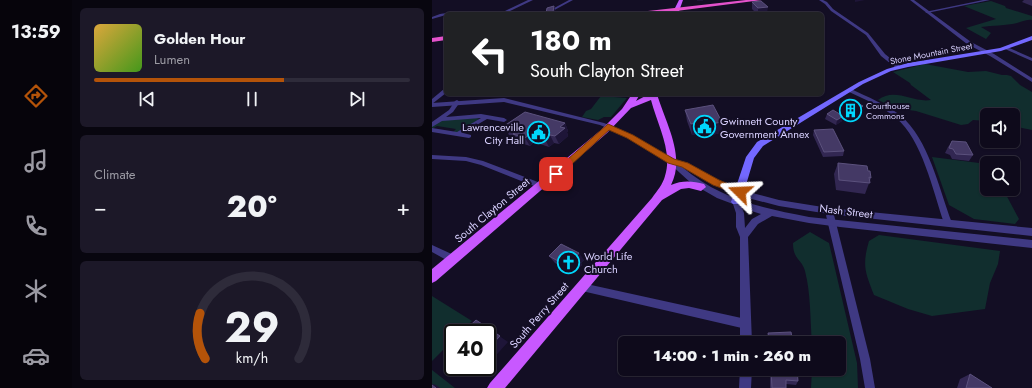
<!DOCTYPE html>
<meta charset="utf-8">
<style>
:root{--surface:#0e0a1b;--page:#1c1828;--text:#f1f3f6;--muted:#9b9aa3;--line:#2e2b3a;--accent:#b45309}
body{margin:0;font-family:Jost,sans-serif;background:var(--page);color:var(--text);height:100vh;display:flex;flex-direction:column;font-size:15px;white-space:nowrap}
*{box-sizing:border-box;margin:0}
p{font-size:13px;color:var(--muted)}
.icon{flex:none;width:22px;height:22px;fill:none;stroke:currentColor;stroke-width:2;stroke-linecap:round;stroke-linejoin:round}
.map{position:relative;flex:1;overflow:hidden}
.drawer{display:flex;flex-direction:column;gap:8px;padding:8px;background:#08060f;width:360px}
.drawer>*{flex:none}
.banner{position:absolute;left:12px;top:12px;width:380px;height:84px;border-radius:6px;box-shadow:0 1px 3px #0004,0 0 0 1px var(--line);background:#202124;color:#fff;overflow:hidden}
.tools{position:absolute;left:548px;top:108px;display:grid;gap:8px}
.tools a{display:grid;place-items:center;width:40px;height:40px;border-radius:6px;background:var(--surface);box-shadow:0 1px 3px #0004,0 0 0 1px var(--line);font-size:20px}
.speed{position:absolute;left:12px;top:324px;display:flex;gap:8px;font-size:20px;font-weight:700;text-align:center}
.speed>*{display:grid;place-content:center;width:52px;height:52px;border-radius:50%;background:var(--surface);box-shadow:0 1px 3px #0004,0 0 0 1px var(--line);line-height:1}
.speed .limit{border:2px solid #111;border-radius:6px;background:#fff;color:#111}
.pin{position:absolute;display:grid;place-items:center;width:34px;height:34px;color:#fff;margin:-17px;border-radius:8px;box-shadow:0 2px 6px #0006}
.me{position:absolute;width:44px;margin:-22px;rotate:291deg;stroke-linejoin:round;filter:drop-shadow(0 0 3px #0008)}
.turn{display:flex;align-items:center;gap:14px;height:84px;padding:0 20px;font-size:18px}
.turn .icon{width:52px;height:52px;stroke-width:2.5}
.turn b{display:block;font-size:28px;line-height:34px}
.big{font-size:30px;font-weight:800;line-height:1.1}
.drawer .card{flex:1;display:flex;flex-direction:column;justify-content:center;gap:6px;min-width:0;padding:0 14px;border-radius:6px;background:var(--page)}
.drawer .dial{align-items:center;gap:0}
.dial svg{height:104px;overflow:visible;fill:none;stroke:var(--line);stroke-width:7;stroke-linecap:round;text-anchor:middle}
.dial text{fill:var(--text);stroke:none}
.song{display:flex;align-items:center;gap:12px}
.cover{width:48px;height:48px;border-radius:6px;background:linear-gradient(135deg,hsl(40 70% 55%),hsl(100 70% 35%))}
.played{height:4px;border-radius:2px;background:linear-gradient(90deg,var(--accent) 60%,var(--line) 60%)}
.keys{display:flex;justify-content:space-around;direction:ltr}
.heat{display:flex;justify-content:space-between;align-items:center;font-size:22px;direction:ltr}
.trip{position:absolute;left:186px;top:336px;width:228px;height:40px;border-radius:6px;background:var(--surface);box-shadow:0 1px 3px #0004,0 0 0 1px var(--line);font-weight:800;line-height:40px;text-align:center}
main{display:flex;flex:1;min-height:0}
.dock{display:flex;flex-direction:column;width:72px;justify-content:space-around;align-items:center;background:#06040b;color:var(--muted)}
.dock .icon{width:28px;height:28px}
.dock .on{color:var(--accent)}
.dock b{font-size:18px;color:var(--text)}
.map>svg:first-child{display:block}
.green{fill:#112e2e}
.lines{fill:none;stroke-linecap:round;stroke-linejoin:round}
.minor{fill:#3f3983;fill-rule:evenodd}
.tertiary{fill:#3f3983;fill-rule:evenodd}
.secondary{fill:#7368ff;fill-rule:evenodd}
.primary{fill:#c858ff;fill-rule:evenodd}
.trunk{fill:#e452cc;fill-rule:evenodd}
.wall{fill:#322752}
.shaded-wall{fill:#1e1538}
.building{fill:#443965;stroke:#5b517d}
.route{fill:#b45309;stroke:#753606}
.labels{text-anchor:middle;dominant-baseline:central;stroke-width:4;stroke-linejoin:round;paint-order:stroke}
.far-street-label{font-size:9px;fill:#d9d1ff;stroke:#130e24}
.far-poi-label{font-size:9px;fill:#d9d1ff;stroke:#130e24;text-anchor:start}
.poi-label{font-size:11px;fill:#d9d1ff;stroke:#130e24;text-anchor:start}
.street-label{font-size:11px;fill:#d9d1ff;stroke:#130e24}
</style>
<main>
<nav class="dock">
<b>13:59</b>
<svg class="icon on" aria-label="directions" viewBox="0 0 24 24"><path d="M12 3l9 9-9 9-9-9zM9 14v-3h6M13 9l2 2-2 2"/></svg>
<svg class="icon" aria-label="music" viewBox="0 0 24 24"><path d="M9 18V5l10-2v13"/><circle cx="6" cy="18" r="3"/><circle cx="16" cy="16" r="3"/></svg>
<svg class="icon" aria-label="phone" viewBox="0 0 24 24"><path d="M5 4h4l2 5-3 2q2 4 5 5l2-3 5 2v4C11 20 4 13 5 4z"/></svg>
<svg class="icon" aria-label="climate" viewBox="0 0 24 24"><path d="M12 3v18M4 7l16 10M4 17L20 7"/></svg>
<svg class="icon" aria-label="car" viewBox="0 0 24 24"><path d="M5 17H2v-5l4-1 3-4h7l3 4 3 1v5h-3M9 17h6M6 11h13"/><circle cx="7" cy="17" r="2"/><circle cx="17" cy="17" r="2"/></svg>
</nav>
<section class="drawer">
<div class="card">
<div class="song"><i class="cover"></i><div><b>Golden Hour</b><p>Lumen</p></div></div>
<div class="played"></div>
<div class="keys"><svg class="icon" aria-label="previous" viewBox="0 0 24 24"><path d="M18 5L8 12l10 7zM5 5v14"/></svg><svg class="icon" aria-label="pause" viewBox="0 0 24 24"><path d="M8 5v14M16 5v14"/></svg><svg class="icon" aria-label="next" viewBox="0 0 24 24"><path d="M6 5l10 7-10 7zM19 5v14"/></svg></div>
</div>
<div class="card"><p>Climate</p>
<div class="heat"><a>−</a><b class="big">20°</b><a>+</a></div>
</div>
<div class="card dial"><svg viewBox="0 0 100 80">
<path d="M14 69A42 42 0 1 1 86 69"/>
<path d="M14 69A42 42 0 0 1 10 34" stroke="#b45309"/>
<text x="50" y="56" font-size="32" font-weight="700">29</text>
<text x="50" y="72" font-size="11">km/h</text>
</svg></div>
</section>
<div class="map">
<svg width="600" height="388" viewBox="0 0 600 388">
<rect width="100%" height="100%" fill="#130e24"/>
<!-- green -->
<path class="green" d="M559,1L573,6L574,8L600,16V20C594,19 590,22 585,23C573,26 561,25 549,27L559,33L554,39L534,28L564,19L532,6Z
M493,64L536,72L554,71L570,75H575L579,76L588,85L600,92V130L581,126V115H555V121L541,120L536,124L529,125L484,111L463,108L446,100C463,87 480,103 499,100L479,85L478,83L461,72Z
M169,96L195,98L179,117H172L166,120L150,117L154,111L159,109Z
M44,118L47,119L46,120L26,132H21L24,129L5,126L0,129V126L9,120Z
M500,157L555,164V189H571L587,219L583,224L542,219L517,205Z
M378,232L397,243L425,363L426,388H379L380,369H407V343H380C378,319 379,294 373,271C370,259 361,260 361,243Z
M447,235L568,251L566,264L558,283L553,309L500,316L476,309L442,295C433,272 430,265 437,241Z
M0,296L40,321L27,333H21V340L0,361Z
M0,370L23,388H0Z"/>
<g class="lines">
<!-- minor -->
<path class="minor" d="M96,0H101L78,11L113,13L137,0H141L115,14L54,13L14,14V15L0,19V17L8,14L21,12L73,11Z
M387,0H391L395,2L401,9L436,33L453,54L468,66V68H464L449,56L434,35L399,11L393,4Z
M551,0H558L495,13L493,12Z
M573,47H575L600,58V61L573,49Z
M12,89H14V93L0,104V99Z
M415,89H419C436,97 453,104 468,115C497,139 507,189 520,223L519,225L516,226L513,225L512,223C501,191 490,139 464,118C450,106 432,99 415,91Z
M25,100L28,102L21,112L14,117L49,114L72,118L75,120L72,122L55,119L31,133L39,135V137L37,138L0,132V128L25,132L49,118L10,121L0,127V122L17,110L23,101Z
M0,155L34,157L51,161L111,184L112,186L109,188H107L49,165L34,161L0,159Z
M397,208L400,209L401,211L438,359L443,388H433L428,359L393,211L394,209Z
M0,245L24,256L25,259L24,262L21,263L18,262L0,252Z
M150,283L314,319L317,321L319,324L317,327L314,329L150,291L147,290L146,287L147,284Z"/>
<!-- tertiary -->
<path class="tertiary" d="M478,0H482L539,42L562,54L600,78V82L558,56L535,44Z
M72,98L172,123L200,135L242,159L256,163L287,181L320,193L347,200L397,208L600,228V236L397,214L347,206L316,198L281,185L250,167C288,199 329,208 377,217L600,240V248L408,227L377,223L340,216L326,224L316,237L320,343H308V237L304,227V213L301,204L285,198L259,183L237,163L196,137L168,125L72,102L0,107V103ZM310,208L329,214L320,219L313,228L312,213Z
M308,369H320L319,388H307Z"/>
<!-- secondary -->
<path class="secondary" d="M600,36V40L569,51L476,67L459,71L431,84L331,146L322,158L309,202L307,204H301L299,202L314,157L325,142L427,82L455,69L476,63L568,48Z"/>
<!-- primary -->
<path class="primary" d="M247,0H251L246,14H240Z
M200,94H208L204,101L217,94H225C233,122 254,156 239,185C250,180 261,181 272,184L274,187L269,191L257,188L249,189L230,200L73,388H55L58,383L220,198C225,191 231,184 233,176C241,151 225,124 219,100L199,108L175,133L4,281L0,283V269L169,130L190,109Z"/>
<!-- trunk -->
<path class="trunk" d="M314,0H330L221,14H204L207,12Z
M14,36V40L0,42V38Z"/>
</g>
<!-- wall -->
<path class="wall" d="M592,0H600V6L590,2Z
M320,2L335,13L325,14L320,9Z
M245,94H259V95Z
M410,103L429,111L423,115L409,108Z
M253,110L290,133L273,136L272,132L260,135L255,121Z
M395,114L410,121L404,125L393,119Z
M133,123L136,131L135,132L136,136L127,144L122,143L117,147L102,142L98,146L86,142L83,136L77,135L72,126Z
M382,130L412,151L411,156L391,157L381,135Z
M520,141L541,155L537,161L520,159L518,155L513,153L516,147Z
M406,163L436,171L439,178L433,194L404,190L402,174Z
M117,256L152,260L149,263L150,265L140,273L123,263Z
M336,333L361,343H336L335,338Z
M338,369H365L366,381L364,385L354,384V388H338Z
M538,374L560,388H525L528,379Z"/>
<!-- shaded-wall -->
<path class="shaded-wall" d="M265,0H271V1H265Z
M423,0H433L423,2Z
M122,6L124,14H115L114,13Z
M336,7L335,13L326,14V8Z
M431,106L429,111L423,115L424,110Z
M411,116L410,121L404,125L405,120Z
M271,122L272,132L260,135L259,124Z
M290,122V133L273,136V125Z
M133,123L136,131L135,132L136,136L127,144L123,136L128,127Z
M98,134L102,142L98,146L93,138Z
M118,135L122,143L117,147L113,139Z
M147,253L152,260L149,263L150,265L140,273L135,266Z
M53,326L76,342L57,363L55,361V350Z
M0,384L4,385L8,388H4L0,385Z"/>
<!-- building -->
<path class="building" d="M329,1L336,7L326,8L320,2Z
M122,6L121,12L114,13L115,8Z
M417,99L431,106L424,110L410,103Z
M281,105L290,122L273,125L271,122L259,124L253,110Z
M401,110L411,116L405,120L395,114Z
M93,112L133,123L128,127L133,128L123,136L118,135L113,139L98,134L93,138L81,134L86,131L72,126Z
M401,129L412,151L392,152L382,130Z
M520,141L534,142L541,155L524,154L521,149L517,148Z
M406,163L435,166L436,171H438L439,178L437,177L438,183L407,180Z
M129,244L147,253L144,257H145L135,266L117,256Z
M44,320L68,336L55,350V333H30Z
M359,332L361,343H338L336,333Z
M339,369H365L366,381L354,380V388H340Z
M538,374L560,388H534Z
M0,385L4,388H0Z"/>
<!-- route -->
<path class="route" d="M176,124L201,135L242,159L256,163L287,180L311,190L312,192L308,195L281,185L250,167L236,163L195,138L177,130L127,176H121L119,174L121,172Z"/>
<!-- icons -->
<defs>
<symbol id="building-ring" viewBox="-11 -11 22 22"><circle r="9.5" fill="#130e24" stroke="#00d7fc" stroke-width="1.5"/><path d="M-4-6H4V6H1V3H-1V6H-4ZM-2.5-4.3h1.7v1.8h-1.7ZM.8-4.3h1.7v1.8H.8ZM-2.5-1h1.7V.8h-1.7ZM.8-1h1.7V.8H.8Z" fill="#00d7fc"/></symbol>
<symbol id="civic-ring" viewBox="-11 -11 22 22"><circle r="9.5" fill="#130e24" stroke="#00d7fc" stroke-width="1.5"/><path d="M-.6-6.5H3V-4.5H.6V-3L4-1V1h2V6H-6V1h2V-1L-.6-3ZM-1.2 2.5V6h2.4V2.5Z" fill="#00d7fc"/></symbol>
<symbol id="church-ring" viewBox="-11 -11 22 22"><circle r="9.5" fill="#130e24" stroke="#00d7fc" stroke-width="1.5"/><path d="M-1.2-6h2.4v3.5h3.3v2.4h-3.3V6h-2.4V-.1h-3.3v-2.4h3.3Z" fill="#00d7fc"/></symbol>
</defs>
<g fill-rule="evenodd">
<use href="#building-ring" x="406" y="98" width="25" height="25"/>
<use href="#civic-ring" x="260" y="114" width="25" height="25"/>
<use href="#civic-ring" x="94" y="120" width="25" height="25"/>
<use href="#church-ring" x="124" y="250" width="25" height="25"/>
</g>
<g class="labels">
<!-- far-street labels -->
<g class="far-street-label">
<text transform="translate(499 53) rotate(-11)">Stone Mountain Street</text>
</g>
<!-- far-poi labels -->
<g class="far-poi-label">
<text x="434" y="105">Courthouse<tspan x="434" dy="10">Commons</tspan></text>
</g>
<!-- poi labels -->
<g class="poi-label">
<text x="288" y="121">Gwinnett County<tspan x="288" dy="13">Government Annex</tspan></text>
<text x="92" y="127" text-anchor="end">Lawrenceville<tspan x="92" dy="13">City Hall</tspan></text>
<text x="152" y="256">World Life<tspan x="152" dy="13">Church</tspan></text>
</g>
<!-- street labels -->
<g class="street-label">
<text transform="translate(60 210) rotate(-40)">South Clayton Street</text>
<text transform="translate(414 211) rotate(7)">Nash Street</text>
<text transform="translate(107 315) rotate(-49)">South Perry Street</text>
</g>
</g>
</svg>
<div class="tools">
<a><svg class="icon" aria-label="sound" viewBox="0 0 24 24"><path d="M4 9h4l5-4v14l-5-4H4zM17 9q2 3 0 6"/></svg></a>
<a><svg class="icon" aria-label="search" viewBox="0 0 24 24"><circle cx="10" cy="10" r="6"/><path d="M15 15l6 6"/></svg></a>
</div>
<div class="speed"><div class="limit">40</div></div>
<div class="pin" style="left:124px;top:174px;background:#d93025"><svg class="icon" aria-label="arrive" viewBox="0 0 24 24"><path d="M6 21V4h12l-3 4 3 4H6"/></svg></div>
<svg class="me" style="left:308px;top:192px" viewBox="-20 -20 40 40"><path d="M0-17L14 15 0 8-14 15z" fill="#b45309" stroke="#fff" stroke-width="4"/></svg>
<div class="trip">14:00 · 1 min · 260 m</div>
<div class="banner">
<div class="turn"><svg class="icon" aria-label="left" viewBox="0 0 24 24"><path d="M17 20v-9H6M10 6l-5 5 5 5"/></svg><div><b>180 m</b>South Clayton Street</div></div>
</div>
</div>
</main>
